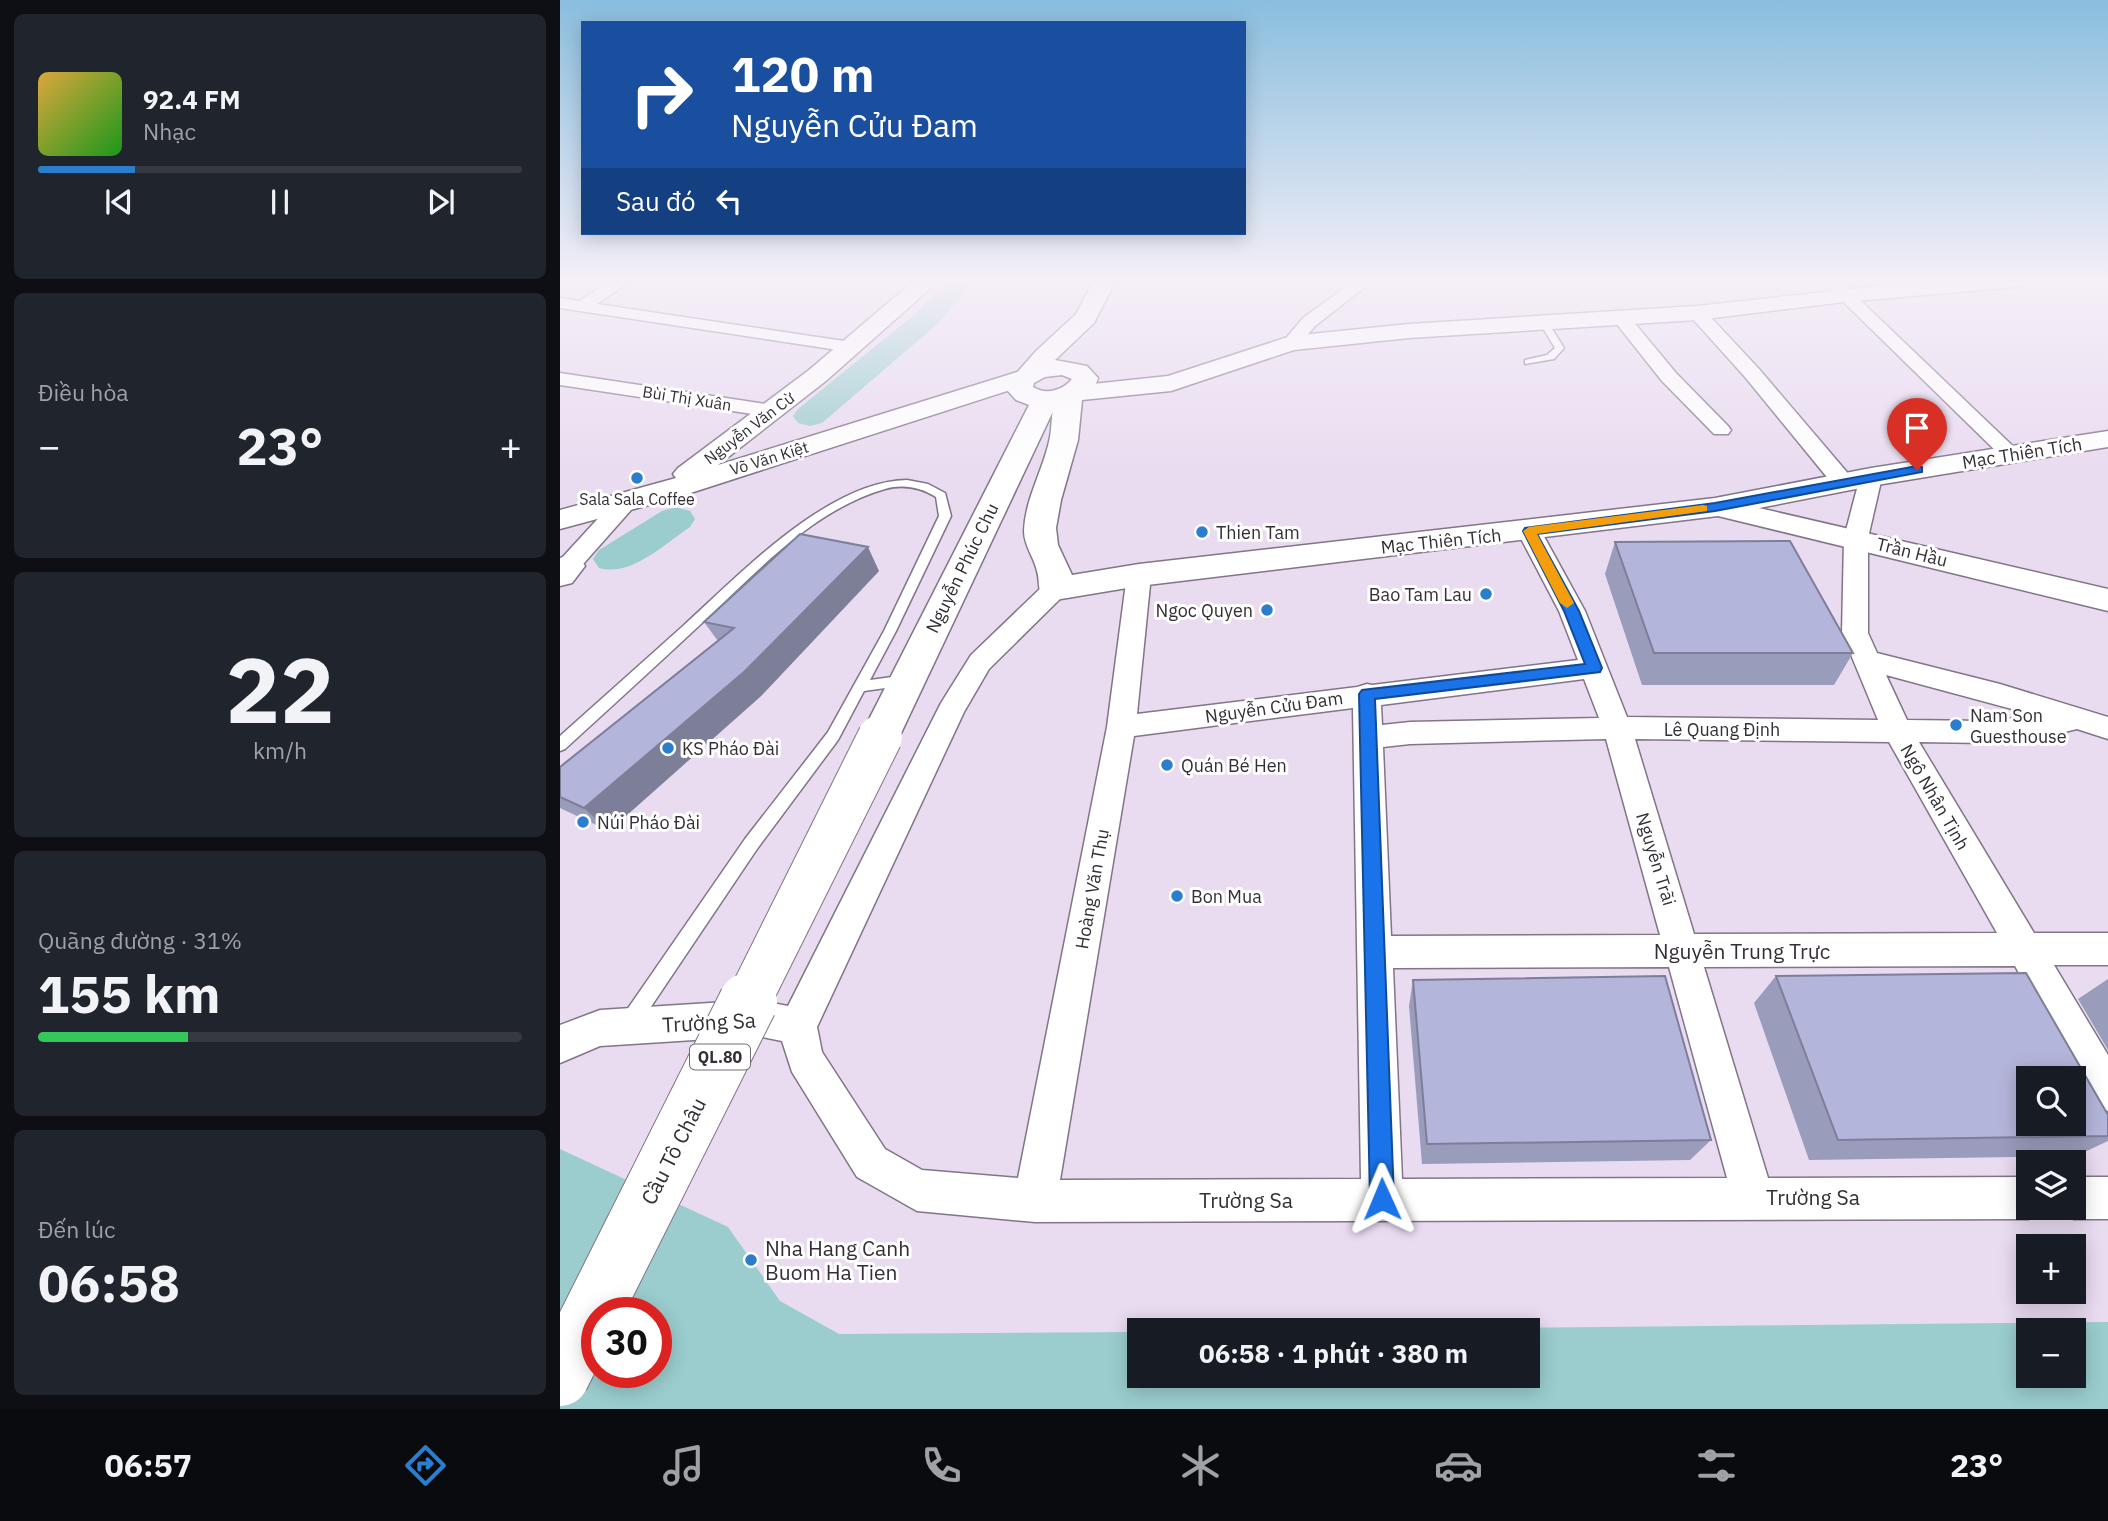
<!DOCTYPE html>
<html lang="vi">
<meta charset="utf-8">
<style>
:root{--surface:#171b24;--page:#20242c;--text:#f1f3f6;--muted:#9ea1a6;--line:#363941;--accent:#2b7ecd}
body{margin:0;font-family:"IBM Plex Sans",sans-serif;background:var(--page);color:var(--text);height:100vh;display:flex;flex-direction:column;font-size:26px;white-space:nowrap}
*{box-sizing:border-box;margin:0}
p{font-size:23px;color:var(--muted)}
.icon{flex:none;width:38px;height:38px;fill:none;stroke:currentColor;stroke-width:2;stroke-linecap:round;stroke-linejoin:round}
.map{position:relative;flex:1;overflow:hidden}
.details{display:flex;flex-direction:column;gap:14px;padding:14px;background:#0d0f14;width:560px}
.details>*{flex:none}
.guide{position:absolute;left:21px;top:21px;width:665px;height:214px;border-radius:0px;box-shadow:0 4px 18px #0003;background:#1a4fa0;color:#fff;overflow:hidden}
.controls{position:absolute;left:1456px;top:1066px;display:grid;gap:14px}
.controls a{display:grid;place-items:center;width:70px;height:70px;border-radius:0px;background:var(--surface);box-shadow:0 4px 18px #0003;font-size:35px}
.speed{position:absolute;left:21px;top:1297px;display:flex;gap:14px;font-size:35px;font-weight:700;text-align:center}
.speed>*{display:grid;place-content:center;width:91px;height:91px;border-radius:50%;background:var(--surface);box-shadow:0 4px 18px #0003;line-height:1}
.speed .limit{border:10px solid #d22;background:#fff;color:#111}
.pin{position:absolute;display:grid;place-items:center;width:60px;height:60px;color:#fff;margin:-72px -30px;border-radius:50% 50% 50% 0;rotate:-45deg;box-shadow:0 0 7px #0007}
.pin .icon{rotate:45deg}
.me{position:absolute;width:77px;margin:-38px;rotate:359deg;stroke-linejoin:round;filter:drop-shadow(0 0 5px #0008)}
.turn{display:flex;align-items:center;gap:24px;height:147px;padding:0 35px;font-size:32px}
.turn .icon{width:91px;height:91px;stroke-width:2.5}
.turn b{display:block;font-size:49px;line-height:60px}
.then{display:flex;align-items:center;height:66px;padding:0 35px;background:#0003;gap:14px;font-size:26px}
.big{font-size:52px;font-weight:700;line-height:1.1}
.details .card{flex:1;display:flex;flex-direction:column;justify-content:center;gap:10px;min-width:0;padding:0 24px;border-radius:10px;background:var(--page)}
.details .dial{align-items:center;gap:0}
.dial b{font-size:91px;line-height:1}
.song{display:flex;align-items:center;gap:21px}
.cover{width:84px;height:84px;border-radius:10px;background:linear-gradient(135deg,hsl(40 70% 55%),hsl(120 70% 35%))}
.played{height:7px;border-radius:4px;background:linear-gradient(90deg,var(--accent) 20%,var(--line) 20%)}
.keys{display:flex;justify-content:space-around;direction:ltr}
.heat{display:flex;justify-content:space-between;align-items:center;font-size:38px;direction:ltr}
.charge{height:10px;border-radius:5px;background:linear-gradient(90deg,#34c759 31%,var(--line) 0)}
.trip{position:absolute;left:567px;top:1318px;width:413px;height:70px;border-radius:0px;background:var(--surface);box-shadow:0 4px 18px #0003;font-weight:700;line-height:70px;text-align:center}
.dock{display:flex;height:112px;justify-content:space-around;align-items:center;background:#090b0e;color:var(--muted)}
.dock .icon{width:49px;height:49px}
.dock .on{color:var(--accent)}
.dock b{font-size:32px;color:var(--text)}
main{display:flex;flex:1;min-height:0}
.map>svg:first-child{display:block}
.water{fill:#9bcdce;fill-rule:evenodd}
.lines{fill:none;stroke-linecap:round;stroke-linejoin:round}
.river{fill:#9bcdce;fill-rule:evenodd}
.lane-casing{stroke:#817587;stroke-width:3}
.street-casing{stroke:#817587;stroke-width:3}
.secondary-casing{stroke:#817587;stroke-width:3}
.highway-casing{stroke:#817587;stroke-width:3}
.lane{fill:#fff;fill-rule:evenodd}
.street{fill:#fff;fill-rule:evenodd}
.secondary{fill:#fff;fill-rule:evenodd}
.highway{fill:#fff;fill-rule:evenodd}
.highway-bridge-far1-casing{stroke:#817587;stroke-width:46;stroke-linecap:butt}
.highway-bridge-casing{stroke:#817587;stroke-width:60;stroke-linecap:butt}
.highway-bridge-far1{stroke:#fff;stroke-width:44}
.highway-bridge{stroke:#fff;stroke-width:58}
.wall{fill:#9a9cbb}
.shaded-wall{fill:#7d7f99}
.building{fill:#b3b5da;stroke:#7d7f99;stroke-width:2;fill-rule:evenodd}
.route{fill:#1a73e8;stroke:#114b97;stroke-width:2}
.slow{fill:#f59e0b}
.poi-dot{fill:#2b7ecd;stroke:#fff;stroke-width:2.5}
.labels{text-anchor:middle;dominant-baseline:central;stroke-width:6;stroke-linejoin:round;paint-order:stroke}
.far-street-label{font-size:16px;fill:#342f36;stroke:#fff}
.far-poi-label{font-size:16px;fill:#342f36;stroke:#fff}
.shield{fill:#fff;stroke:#716d72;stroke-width:2}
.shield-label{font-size:16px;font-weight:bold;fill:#342f36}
.street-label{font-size:18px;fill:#342f36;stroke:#fff}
.poi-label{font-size:18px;fill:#342f36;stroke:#fff;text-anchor:start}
.near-street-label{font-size:21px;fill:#342f36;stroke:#fff}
.near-poi-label{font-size:21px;fill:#342f36;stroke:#fff;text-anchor:start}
</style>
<main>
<section class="details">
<div class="card">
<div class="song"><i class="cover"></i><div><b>92.4 FM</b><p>Nhạc</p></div></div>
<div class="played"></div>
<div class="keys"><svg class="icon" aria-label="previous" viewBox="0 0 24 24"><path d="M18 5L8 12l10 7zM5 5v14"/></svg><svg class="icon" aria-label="pause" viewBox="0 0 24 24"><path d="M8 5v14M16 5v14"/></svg><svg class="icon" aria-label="next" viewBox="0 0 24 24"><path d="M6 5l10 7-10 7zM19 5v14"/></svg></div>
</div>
<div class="card"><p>Điều hòa</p>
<div class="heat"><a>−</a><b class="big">23°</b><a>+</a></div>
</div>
<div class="card dial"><b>22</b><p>km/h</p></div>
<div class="card"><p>Quãng đường · 31%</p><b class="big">155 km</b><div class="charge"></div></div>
<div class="card"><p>Đến lúc</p><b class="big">06:58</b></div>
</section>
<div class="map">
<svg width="1548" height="1409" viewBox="0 0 1548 1409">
<rect width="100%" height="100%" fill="#e9dbf0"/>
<!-- water -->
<path class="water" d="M0,1149L168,1227L220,1301L279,1334L579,1332V1376H968V1330H732L1548,1322V1409H0ZM37,1312H96V1372H37ZM1468,1330H1514V1376H1468Z"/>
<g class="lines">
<!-- river -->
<path class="river" d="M388,280H417L375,326L262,423L250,426L238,423L233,416L238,409L355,314Z
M116,507L130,511L135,519L130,527C103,545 71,577 39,568L33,559L39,550L102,511Z"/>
<defs>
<path id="lane" d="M981,321H987L1004,348L994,359L965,364V360L987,355L995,348L980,323Z
M347,480L368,484L385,493L391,516L336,631L310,680L347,675L354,680L347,685L304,691L278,740L197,849L76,1029L69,1032L62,1029L60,1023L62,1017L185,839L268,732L324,631L379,516L376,497C360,487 343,484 325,489C252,510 196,573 142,623C97,665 51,707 5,749L0,751V736C41,699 82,663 123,626C179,575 268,481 347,480Z"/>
<path id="street" d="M52,280H72L37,304L291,342L300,347L291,352L0,308V298L19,301Z
M795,280H814L755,326L737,347H725L722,343L743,318Z
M1261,280H1279L1458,451L1461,455L1458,459H1444Z
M1137,308L1143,309L1199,369L1291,477L1294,482L1291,487H1275L1185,377L1131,317L1129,313Z
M1061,313L1067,314L1116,373L1168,426L1171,430L1168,434H1154L1102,381L1052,318Z
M0,373L212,405L222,411L212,417L0,385Z
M1311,471L1319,472L1322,477L1308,538V633L1317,653L1440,684L1548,717V739L1517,729L1471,740L1426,743L1359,742L1474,933H1548V965H1494L1548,1055V1111L1534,1106L1455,966L1144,967L1208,1178L1468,1177V1208H1485L1483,1213L1468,1219L475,1222L357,1211L297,1177L232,1072L222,1041L197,1036L40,1046L0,1063V1025L40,1010L197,1000L228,1006L381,703L411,655L486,583L495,581L504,583L507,589L504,595L429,669L404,712L257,1027L262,1052L325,1149L362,1170L458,1178L547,727L567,575L570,569L579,567L588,569L591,575L577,714L797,687L807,684L812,685L1018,660L999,611L957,531L961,526H977L981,531L1025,611L1067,717L1318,720L1282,633L1284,538L1300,477L1303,472ZM1326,675L1478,716L1426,721L1347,720ZM1024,679L1039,718L850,722L822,725L821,705ZM793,708L801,1179L500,1180L574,736ZM1046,739L1100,935L831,936L823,747L850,744ZM1075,739L1329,742L1437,933L1134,934ZM1109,967L1167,1178L842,1179L833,968Z
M63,498L71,500L74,505L71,510L17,571L8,574L0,572V560L55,500Z
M1514,1177H1548V1219H1514L1499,1213L1497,1208H1514Z"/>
<path id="secondary" d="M355,280H380L267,380L158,465L454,373L463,370L472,373L476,378L472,383L115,498L0,529V510L116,478L113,474L118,468L249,370Z
M1374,280H1466L1463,285L1455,287L1284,302L1137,320L849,338L734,350L611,391L522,400L518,440L501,500L496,528L498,545L512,575L579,564L1155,498L1311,468L1548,431V447L1311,486L1199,508L1548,589V611L1158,516L579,586L495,600L483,597C477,588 480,581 477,571C474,557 464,546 464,531C465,498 484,469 490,437C493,422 490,395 504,387L608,376L731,336L849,324L1137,306Z
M8,555L20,559L25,566L12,583L0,586V558Z"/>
<path id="highway" d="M534,280H556L534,323L495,360L527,366L538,378C533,398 512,403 495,407L334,748L320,752L306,748L300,737L469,405L456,400L446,389L448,383L476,351L516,314ZM502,375L512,379C502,391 486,395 473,387L474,383L485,377Z"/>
</defs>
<!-- lane casing -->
<use href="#lane" class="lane-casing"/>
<!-- street casing -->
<use href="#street" class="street-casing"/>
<!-- secondary casing -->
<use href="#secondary" class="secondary-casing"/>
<!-- highway casing -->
<use href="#highway" class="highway-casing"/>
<!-- lane -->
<use href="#lane" class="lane"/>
<!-- street -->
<use href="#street" class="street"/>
<!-- secondary -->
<use href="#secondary" class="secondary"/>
<!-- highway -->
<use href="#highway" class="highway"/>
<defs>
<path id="highway-bridge-far1" d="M187,1004L320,737"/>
<path id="highway-bridge" d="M0,1377L188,1002"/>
</defs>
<!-- highway-bridge-far1 casing -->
<use href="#highway-bridge-far1" class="highway-bridge-far1-casing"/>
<!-- highway-bridge casing -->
<use href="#highway-bridge" class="highway-bridge-casing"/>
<!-- highway-bridge-far1 -->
<use href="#highway-bridge-far1" class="highway-bridge-far1"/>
<!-- highway-bridge -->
<use href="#highway-bridge" class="highway-bridge"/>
</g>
<!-- wall -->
<path class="wall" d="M1055,542L1293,653L1274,685H1082L1045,574Z
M319,571L201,696L49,831L0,808V767L158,641L144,622Z
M1216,976L1548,1115V1141L1516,1156L1249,1160L1194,1003Z
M1548,979V1050L1518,999Z
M853,980L1151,1140L1130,1160L862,1164L849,1006Z"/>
<!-- shaded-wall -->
<path class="shaded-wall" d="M308,547L319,571L201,696L49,831L24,808Z"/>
<!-- building -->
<path class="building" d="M240,534L308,547L184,672L24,808L0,797V767L174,628L144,622Z
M1230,541L1293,653H1094L1055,542Z
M1466,973L1548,1115V1136L1278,1140L1216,976ZM1468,1078H1514V1124H1468Z
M1105,976L1151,1140L867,1144L853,980Z"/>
<!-- sky -->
<linearGradient id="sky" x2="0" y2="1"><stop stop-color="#89bede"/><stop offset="0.59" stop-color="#f5eff8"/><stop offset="1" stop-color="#f5eff8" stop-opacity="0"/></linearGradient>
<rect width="1548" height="478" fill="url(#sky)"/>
<!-- route -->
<path class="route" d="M1357,466L1362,467V472L1155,511L977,534L1019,611L1042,668L1040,672L815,699L834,1199L830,1208L822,1211L813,1208L810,1199L799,694L802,690L1025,664L1004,611L963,531L965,528L1155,503Z"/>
<!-- slow -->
<path class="slow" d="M1143,505L1147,506V511L977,534L1014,603L1007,608L1000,603L963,531L969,527Z"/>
<!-- markers -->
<g class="poi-dot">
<circle cx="77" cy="478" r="7"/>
<circle cx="642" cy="532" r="7"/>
<circle cx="926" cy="594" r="7"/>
<circle cx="707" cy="610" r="7"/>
<circle cx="1396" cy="725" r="7"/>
<circle cx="108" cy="748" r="7"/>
<circle cx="607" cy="765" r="7"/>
<circle cx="23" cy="822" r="7"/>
<circle cx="617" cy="896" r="7"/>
<circle cx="191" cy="1260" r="7"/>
</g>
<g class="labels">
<!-- far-street labels -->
<g class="far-street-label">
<text transform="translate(127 398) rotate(9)">Bùi Thị Xuân</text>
<text transform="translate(189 428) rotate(-37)">Nguyễn Văn Cừ</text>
<text transform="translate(209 458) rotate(-17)">Võ Văn Kiệt</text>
</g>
<!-- far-poi labels -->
<g class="far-poi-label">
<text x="77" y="499">Sala Sala Coffee</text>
</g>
<!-- shield labels -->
<rect class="shield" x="130" y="1044.5" width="60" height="25" rx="5"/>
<g class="shield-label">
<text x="160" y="1057">QL.80</text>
</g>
<!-- street labels -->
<g class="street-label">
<text transform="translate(1462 453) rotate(-9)">Mạc Thiên Tích</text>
<text transform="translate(881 541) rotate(-6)">Mạc Thiên Tích</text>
<text transform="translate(1352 552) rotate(14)">Trần Hầu</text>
<text transform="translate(402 568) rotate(-64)">Nguyễn Phúc Chu</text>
<text transform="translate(714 707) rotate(-8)">Nguyễn Cửu Đam</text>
<text x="1162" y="729">Lê Quang Định</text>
<text transform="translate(1375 797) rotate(60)">Ngô Nhân Tịnh</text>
<text transform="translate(1096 859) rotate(73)">Nguyễn Trãi</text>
<text transform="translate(532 889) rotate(-80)">Hoàng Văn Thụ</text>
</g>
<!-- poi labels -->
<g class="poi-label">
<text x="656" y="532">Thien Tam</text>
<text x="912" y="594" text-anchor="end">Bao Tam Lau</text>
<text x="693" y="610" text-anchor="end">Ngoc Quyen</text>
<text x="1410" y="715">Nam Son<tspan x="1410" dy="21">Guesthouse</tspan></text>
<text x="122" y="748">KS Pháo Đài</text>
<text x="621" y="765">Quán Bé Hen</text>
<text x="37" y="822">Núi Pháo Đài</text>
<text x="631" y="896">Bon Mua</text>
</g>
<!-- near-street labels -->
<g class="near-street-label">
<text x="1182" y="951">Nguyễn Trung Trực</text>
<text transform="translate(149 1022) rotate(-3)">Trường Sa</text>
<text transform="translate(113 1151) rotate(-63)">Cầu Tô Châu</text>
<text x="1253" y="1197">Trường Sa</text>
<text x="686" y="1200">Trường Sa</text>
</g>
<!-- near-poi labels -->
<g class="near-poi-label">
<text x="205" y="1248">Nha Hang Canh<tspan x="205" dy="24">Buom Ha Tien</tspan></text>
</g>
</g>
</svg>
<div class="controls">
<a><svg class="icon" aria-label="search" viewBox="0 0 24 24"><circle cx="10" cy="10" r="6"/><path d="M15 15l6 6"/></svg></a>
<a><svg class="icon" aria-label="layers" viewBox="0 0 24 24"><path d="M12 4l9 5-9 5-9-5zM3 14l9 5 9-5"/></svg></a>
<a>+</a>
<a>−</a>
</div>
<div class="speed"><div class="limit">30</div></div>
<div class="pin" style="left:1357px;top:470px;background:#d93025"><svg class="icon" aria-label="arrive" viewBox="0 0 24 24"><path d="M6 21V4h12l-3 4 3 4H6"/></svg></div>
<svg class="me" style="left:822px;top:1199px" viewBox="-20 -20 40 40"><path d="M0-17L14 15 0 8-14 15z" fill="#1a73e8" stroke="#fff" stroke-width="4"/></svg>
<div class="trip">06:58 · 1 phút · 380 m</div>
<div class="guide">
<div class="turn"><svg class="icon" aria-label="right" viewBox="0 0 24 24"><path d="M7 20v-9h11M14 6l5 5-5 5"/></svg><div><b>120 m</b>Nguyễn Cửu Đam</div></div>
<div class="then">Sau đó<svg class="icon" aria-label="left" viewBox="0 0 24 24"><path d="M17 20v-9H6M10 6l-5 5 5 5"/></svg></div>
</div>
</div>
</main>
<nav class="dock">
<b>06:57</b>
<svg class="icon on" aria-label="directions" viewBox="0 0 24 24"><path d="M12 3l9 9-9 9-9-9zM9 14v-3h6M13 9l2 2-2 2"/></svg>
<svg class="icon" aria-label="music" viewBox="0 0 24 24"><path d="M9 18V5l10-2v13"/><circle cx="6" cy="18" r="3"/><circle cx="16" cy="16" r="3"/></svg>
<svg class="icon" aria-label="phone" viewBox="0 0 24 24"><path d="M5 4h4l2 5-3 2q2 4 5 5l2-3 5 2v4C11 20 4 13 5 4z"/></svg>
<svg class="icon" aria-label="climate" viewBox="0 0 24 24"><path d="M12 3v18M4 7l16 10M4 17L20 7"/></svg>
<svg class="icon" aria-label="car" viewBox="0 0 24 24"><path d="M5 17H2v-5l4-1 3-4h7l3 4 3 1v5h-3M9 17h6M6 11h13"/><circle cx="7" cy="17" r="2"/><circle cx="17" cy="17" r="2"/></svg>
<svg class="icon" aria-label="filters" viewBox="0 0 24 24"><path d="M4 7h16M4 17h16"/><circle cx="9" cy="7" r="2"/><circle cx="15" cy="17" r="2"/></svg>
<b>23°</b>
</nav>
